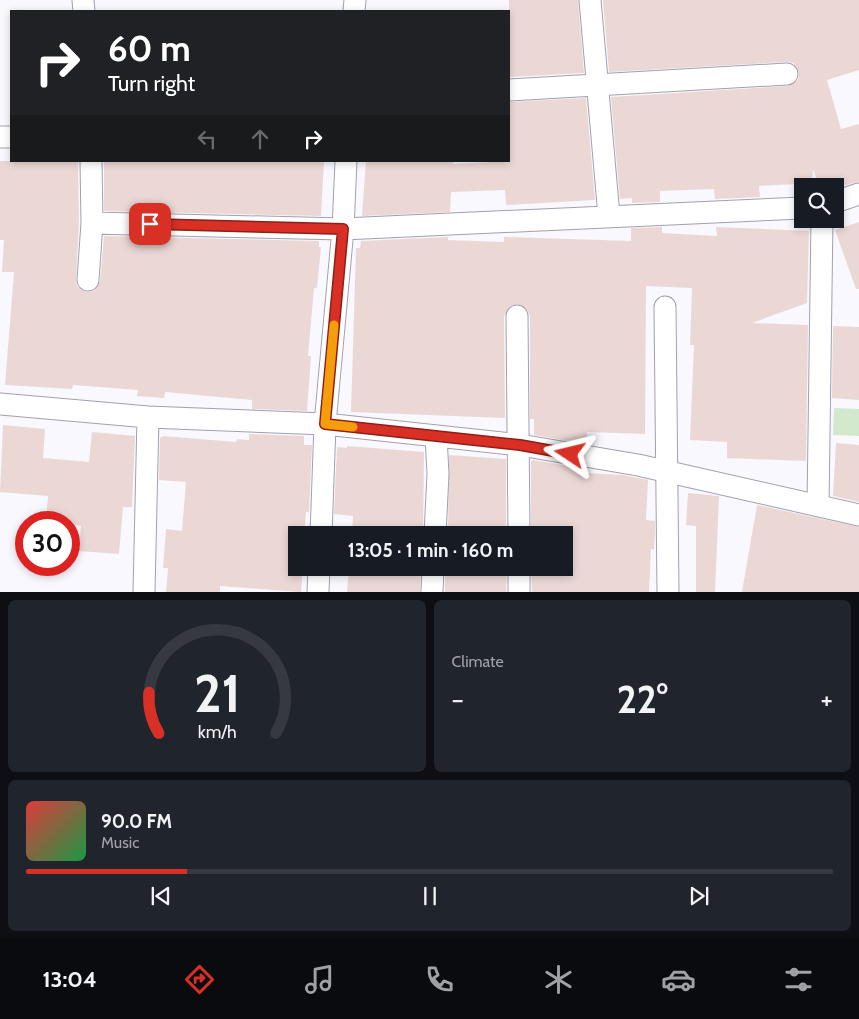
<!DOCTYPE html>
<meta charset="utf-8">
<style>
:root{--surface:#171b24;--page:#20242c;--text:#f1f3f6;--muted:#9ea1a6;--line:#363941;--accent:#d93025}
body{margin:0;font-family:Cabin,sans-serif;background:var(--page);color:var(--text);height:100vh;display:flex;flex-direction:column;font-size:19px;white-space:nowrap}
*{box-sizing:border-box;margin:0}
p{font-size:16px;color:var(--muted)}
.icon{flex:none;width:28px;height:28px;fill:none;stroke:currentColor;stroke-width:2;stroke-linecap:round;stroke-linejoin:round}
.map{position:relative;height:592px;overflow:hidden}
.panel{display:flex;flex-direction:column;gap:8px;padding:8px;background:#0d0f14;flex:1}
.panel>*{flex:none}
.hud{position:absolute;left:10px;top:10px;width:500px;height:152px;border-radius:0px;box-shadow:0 2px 8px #0003;background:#202124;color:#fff;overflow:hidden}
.buttons{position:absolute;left:794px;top:178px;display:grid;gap:10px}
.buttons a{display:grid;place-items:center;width:50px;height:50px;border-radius:0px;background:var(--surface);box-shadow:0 2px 8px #0003;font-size:25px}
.speed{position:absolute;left:15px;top:511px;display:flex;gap:10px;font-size:25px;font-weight:700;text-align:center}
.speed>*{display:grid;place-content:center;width:65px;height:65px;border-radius:50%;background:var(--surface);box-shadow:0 2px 8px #0003;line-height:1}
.speed .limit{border:8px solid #d22;background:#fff;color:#111}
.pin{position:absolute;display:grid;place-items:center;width:42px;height:42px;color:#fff;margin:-21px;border-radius:10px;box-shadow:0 2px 8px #0006}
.me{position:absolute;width:55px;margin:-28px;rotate:280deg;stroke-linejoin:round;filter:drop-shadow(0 0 4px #0008)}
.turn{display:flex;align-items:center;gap:18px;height:105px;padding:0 15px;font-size:22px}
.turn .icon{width:65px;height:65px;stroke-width:2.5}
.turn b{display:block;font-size:35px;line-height:42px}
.lanes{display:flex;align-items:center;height:48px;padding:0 15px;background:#0003;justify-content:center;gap:25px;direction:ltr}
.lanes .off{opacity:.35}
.big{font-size:38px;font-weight:800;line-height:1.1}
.panel .card{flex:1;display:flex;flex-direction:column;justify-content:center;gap:8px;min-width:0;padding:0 18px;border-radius:8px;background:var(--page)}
.panel .dial{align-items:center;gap:0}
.dial svg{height:130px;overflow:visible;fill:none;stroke:var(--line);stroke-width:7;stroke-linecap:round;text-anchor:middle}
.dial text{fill:var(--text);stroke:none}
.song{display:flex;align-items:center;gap:15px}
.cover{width:60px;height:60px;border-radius:8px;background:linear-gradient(135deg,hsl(0 70% 55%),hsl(140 70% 35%))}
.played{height:5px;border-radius:2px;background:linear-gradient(90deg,var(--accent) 20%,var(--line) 20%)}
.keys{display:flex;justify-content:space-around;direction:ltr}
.heat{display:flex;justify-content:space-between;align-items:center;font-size:28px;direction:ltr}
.panel .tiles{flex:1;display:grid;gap:8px;grid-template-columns:1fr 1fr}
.card:last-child{grid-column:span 2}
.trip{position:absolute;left:288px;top:526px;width:285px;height:50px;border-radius:0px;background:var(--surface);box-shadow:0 2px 8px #0003;font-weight:800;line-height:50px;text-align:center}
.dock{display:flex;height:80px;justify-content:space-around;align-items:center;background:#090b0e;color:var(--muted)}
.dock .icon{width:35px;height:35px}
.dock .selected{color:var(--accent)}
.dock b{font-size:22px;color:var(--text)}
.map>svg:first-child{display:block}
.green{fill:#d2e9cd}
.building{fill:#ebd8d5}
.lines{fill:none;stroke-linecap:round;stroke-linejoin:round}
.street-casing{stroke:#a2a0af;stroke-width:23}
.street{stroke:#fff;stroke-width:21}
.route-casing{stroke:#8d1f18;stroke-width:12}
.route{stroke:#d93025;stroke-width:9}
.slow{stroke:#f59e0b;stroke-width:9}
</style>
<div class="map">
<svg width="859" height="592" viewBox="0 0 859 592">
<rect width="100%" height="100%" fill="#f8f8fe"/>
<!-- green -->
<path class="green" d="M834,408L859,409V436L833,435Z"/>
<!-- building -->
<path class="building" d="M509,0H578L584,73L509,77Z
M603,0H859V70L827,80L841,129L859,124V182L835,187V182L818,183L813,169L812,183L759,186L760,197L715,199L714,189L660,191V202L632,203V198L620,199L611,97L788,86L798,80L799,73L793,63L786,62L609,72Z
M586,98L595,200L506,205L505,190L451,192L450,212L362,216L366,161H454L453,164L509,161V102Z
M0,161H78L79,223L76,279L77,286L87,292L94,291L100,281L104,236L319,241V247H321L317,288H314L308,356H311L307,411L252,409V400L165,392L164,398L137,396L138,390L73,385L72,389L5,385L14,272H2L4,240H0Z
M104,161H324L321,216L104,211Z
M859,222V289H856L835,230Z
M662,227V233L717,236L716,227L809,231L807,303L752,323L808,325L806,461L727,458V442L690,440L694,345H690L692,288L646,286L645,434L587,432L586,444L534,435V419H530V316L527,309L517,304L510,306L504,316L505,418L351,412L356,248H360L361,241L448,237V240L504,242V237H507L631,241V228Z
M833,326L859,327V400L832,398Z
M3,425L45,429L43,458L89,462L92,432L135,436L132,507H123L119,554L79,551L81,526L69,524V522H46L48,496L0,492Z
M249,434L304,436V445H312L309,512H306L304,535H296V568H303L301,592L220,586V592H166L168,568H163L166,529L182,531L186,482L159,480L160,438L163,436L236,442L237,439L249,440Z
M836,443L859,445V502L833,496Z
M347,446L424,452L423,535H352L353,516L334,514L337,447L347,448Z
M449,455L506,459V535H448Z
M533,460L585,469V473L623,475L648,480L646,520L655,521V536L654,550L651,549L649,592H532L531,568H564V535H531V461Z
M688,493L719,496L715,592H696V526L686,525Z
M757,505L859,527V592H742Z
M349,568H421L420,592H347Z
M445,568H507L506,592H445Z"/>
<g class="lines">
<defs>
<path id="street" d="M83,0L84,11
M590,0L609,216
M354,11L355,0
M509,90L787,74
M0,137H11
M835,202L859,194
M92,223L343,229L802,208
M88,280L92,223L91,161
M665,307L668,592
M517,316L519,535
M0,404L148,417L325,424L520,445L638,465L859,515
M818,506L822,219
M321,535L325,424L343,229L346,161
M435,535L438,474L436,436
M144,592L148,417
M318,592L319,568
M432,592L433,568
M519,592V568"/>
</defs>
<!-- street casing -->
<use href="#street" class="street-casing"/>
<!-- street -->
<use href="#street" class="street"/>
</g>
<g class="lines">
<defs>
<path id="route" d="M150,224L343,229L325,424L520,445L570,454"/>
</defs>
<!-- route casing -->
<use href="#route" class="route-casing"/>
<!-- route -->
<use href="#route" class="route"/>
<!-- slow -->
<path class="slow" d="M334,325L325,424L353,427"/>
</g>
</svg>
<div class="buttons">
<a><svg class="icon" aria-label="search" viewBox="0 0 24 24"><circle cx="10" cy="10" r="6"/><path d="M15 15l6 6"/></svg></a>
</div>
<div class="speed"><div class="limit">30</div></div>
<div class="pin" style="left:150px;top:224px;background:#d93025"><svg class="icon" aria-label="arrive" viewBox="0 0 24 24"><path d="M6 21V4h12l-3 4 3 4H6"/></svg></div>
<svg class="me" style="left:570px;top:454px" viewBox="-20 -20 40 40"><path d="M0-17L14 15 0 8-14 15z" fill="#d93025" stroke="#fff" stroke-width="4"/></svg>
<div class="trip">13:05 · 1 min · 160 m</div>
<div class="hud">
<div class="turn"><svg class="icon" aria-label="right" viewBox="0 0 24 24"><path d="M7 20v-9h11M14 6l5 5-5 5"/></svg><div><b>60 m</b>Turn right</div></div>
<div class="lanes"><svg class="icon off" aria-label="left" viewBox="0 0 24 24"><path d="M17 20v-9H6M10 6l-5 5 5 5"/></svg><svg class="icon off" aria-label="ahead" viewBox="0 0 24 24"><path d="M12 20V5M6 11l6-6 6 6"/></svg><svg class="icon" aria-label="right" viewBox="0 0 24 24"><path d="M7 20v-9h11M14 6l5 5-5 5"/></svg></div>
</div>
</div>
<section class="panel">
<div class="tiles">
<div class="card dial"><svg viewBox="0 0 100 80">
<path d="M14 69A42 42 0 1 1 86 69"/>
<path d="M14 69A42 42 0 0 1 8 44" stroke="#d93025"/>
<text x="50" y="56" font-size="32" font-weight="700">21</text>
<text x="50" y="72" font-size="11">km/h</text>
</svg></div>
<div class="card"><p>Climate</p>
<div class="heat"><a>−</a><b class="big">22°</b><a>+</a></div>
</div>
<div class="card">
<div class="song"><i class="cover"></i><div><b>90.0 FM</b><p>Music</p></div></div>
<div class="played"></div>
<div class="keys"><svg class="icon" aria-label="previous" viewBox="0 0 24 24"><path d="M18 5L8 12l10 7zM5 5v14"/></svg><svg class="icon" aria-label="pause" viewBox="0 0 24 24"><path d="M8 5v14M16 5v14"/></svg><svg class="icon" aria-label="next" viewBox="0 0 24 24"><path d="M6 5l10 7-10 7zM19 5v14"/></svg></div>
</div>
</div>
</section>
<nav class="dock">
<b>13:04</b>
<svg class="icon selected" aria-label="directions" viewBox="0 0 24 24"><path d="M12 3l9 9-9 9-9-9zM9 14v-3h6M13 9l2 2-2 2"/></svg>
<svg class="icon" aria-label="music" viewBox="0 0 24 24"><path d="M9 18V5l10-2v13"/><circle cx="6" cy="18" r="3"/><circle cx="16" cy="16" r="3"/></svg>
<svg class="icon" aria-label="phone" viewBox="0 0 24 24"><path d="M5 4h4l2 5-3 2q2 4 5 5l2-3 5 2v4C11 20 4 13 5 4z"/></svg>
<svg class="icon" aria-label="climate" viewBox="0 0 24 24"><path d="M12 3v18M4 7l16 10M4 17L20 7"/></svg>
<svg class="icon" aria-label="car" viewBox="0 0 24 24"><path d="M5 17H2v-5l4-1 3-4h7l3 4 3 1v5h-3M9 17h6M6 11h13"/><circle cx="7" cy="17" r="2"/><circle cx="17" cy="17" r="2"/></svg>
<svg class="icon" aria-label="filters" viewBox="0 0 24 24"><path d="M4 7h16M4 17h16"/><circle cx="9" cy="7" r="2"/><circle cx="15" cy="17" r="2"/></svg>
</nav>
